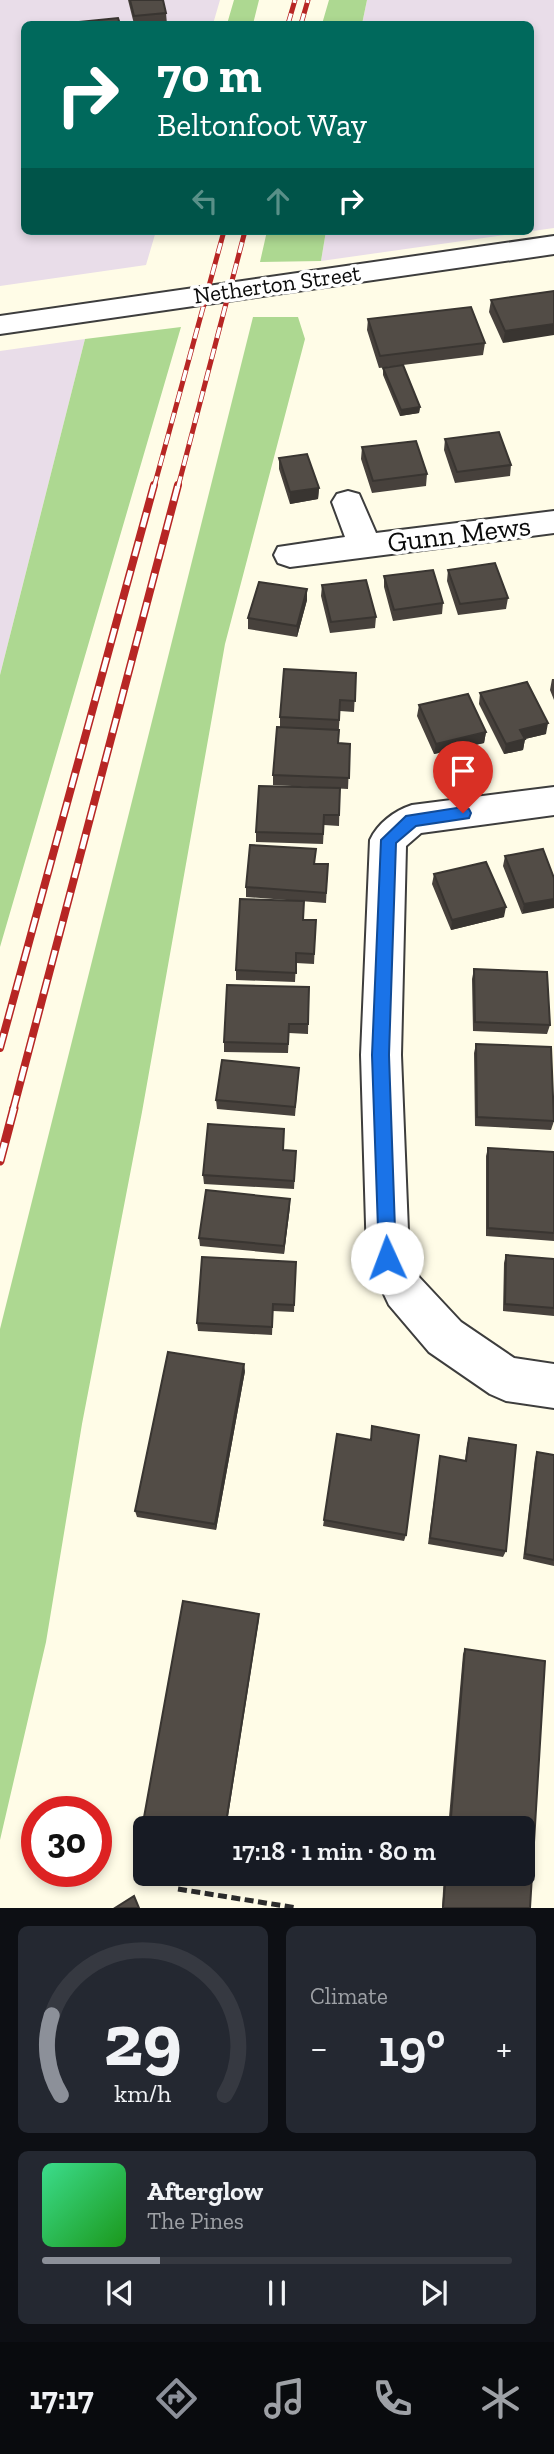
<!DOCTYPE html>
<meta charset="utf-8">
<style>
:root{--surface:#171b24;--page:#242831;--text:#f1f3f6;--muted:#9ea1a6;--line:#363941;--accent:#8c9099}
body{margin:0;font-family:"Zilla Slab",serif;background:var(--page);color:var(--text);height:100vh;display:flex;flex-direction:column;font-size:26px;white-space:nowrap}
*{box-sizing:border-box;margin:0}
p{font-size:23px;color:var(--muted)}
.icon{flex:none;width:38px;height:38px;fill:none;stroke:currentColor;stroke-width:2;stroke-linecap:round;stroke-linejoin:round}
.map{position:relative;height:1908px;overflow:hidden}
.sheet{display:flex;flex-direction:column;gap:18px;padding:18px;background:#0d0f14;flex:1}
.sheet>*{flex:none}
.banner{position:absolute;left:21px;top:21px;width:513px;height:214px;border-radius:10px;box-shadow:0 4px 10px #0003;background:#00695c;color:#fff;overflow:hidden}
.speed{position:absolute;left:21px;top:1796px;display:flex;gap:14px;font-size:35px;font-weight:700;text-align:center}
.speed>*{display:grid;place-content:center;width:91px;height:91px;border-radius:50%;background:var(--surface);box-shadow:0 4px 10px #0003;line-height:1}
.speed .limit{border:10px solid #d22;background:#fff;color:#111}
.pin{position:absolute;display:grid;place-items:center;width:60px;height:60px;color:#fff;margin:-72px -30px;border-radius:50% 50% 50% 0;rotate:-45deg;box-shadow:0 0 7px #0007}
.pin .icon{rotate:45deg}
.me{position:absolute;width:77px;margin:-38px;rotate:358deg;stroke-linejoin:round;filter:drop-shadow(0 0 5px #0008)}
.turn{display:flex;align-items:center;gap:24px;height:147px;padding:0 21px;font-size:32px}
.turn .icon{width:91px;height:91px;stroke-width:2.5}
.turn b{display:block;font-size:49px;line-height:60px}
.lanes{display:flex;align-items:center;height:66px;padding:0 21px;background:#0003;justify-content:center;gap:35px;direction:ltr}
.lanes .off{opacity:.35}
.big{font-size:52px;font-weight:600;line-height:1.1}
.sheet .widget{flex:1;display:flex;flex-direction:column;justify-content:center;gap:10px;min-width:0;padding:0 24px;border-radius:10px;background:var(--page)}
.sheet .dial{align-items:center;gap:0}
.dial svg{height:182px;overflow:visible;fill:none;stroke:var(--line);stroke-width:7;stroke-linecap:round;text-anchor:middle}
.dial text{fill:var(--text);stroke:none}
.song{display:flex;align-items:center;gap:21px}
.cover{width:84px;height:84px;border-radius:10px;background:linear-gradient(135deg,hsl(150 70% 55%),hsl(120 70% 35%))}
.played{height:7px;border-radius:4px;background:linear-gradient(90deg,var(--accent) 25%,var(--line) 25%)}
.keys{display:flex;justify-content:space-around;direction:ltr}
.heat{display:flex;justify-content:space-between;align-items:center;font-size:38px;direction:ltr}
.sheet .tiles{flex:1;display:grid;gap:18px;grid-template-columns:1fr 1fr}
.widget:last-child{grid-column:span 2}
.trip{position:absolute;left:133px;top:1816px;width:402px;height:70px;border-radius:10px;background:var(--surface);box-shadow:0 4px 10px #0003;font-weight:600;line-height:70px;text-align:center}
.dock{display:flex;height:112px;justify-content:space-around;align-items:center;background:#090b0e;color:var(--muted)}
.dock .icon{width:49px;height:49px}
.dock .on{color:var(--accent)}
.dock b{font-size:32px;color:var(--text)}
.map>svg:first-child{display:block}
.industrial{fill:#e9dde9}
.forest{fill:#add891}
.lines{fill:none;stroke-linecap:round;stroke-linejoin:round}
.minor-casing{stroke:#3d3d3d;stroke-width:4}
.tertiary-casing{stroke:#3d3d3d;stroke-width:4}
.path{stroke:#2c2c2c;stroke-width:5;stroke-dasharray:9 4.5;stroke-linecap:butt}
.minor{fill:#fff;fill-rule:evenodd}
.tertiary{fill:#fff;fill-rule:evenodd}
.rail-far2-casing{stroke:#b72624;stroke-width:5}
.rail-far1-casing{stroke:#b72624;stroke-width:8}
.rail-casing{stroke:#b72624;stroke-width:9}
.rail-far2{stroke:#fff;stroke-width:3.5;stroke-dasharray:11;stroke-linecap:butt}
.rail-far1{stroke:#fff;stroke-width:5;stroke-dasharray:15;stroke-linecap:butt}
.rail{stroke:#fff;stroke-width:6;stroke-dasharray:19;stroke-linecap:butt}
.wall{fill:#47413c}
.shaded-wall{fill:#393531}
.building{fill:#524c46;stroke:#393531;stroke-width:2}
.route{fill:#1a73e8;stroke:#114b97;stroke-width:2}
.labels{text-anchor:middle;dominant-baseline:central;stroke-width:7;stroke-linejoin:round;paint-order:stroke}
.far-street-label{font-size:23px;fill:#0a0a0a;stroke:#fff}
.street-label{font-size:28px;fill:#0a0a0a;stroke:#fff}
</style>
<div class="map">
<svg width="554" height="1908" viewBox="0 0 554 1908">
<rect width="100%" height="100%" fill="#fffce7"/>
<!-- industrial -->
<path class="industrial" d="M0,0H220L213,24H24V231H156L146,265L0,286Z
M367,0H554V228L321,261L326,231H530V24H362Z
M85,339L0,675V351Z"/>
<!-- forest -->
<path class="forest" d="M234,0H259L253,24H227Z
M329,0H367L362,24H322Z
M267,231H326L321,261L260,262Z
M253,317H298L305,339L225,644L142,1112L82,1424L46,1642L0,1840V1329Z
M181,327L0,947V675L85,339Z"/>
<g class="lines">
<defs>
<path id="minor" d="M348,491L359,494L376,533L554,511V533L290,567L278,563L274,555L278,547L345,537L332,502L337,494Z
M554,787V815L421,833L406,846L401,1055L409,1256L419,1277L461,1322L514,1358L554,1364V1408L506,1401L490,1394L429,1352L389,1305L367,1258L361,1055L370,840C378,823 394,811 412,805Z"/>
<path id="tertiary" d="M554,236V254L0,334V316Z"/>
</defs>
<!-- minor casing -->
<use href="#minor" class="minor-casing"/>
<!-- tertiary casing -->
<use href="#tertiary" class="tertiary-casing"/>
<!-- path -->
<path class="path" d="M178,1889L297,1908"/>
<!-- minor -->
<use href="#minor" class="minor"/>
<!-- tertiary -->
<use href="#tertiary" class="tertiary"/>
<defs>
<path id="rail-far2" d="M288,24L295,0
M301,24L308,0
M154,487L224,231
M178,487L245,231"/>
<path id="rail-far1" d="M0,1048L154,485
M13,1110L178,485"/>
<path id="rail" d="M0,1161L14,1108"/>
</defs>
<!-- rail-far2 casing -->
<use href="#rail-far2" class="rail-far2-casing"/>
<!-- rail-far1 casing -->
<use href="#rail-far1" class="rail-far1-casing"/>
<!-- rail casing -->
<use href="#rail" class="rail-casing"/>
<!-- rail-far2 -->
<use href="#rail-far2" class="rail-far2"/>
<!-- rail-far1 -->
<use href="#rail-far1" class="rail-far1"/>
<!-- rail -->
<use href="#rail" class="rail"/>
</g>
<!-- wall -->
<path class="wall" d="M128,0H163L166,13L167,24H134Z
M554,291L503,343L489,312L491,300Z
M368,319L485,343L483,355L379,368L367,330Z
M383,368L420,407L419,413L400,416L383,375Z
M445,439L511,465L510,476L455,483L444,450Z
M362,447L427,474L426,486L372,493L361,459Z
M279,458L319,488L318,499L290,504L279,469Z
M448,570L508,598L506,609L458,615L447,581Z
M384,576L443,603L442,614L393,621L384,587Z
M322,585L376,617L375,628L330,633L321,596Z
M307,589V600L297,637L248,629V618Z
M356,673L354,712L340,711L338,743L350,744L348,789L273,785V775L280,727V717Z
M552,679H554V700L550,690Z
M480,693L546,734L525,739L523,750L504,754L479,704Z
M419,705L486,732L484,743L434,754L417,716Z
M340,788L339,826L324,825L323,844L256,842V832Z
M543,849L522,914L503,866L505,856Z
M315,864H328L326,903L246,897V887Z
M434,874L504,917L451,930L432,884Z
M303,920H316L314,964L296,963L295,982L236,980V970Z
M474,969L550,1025L547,1034L473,1031L472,979Z
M309,987L308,1034L289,1033L288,1053L224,1052V1042Z
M476,1044L554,1121L551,1130L475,1126L474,1053Z
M299,1068L295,1116L217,1109L216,1100Z
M488,1148L554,1152V1241L486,1236V1156Z
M283,1150L296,1151L294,1189L204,1184L203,1175Z
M290,1199L284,1254L200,1246L199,1238Z
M506,1255L554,1259V1316L503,1311L504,1263Z
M296,1262L294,1312L273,1311L272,1335L198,1331L197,1323Z
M245,1371L216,1530L137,1517L135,1511Z
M469,1438L506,1551L503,1557L428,1544L440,1456L465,1461L467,1444Z
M537,1452L554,1455V1566L523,1559L535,1458Z
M324,1520L406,1535L404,1541L323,1526Z
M465,1649L545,1661L530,1908H442L444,1874H523V1829H448L463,1654Z"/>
<!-- shaded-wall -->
<path class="shaded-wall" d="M554,324V335L503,343L505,331Z
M420,407L419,413L400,416L401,410Z
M319,488L318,499L290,504V492Z
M307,589V600L297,637V626Z
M548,723L546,734L525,739L523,750L504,754L506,744L520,730Z
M486,732L484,743L434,754L436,744Z
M554,899V908L522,914L524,904Z
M506,907L504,917L451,930L452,920Z
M290,1199V1207L284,1254V1246Z
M244,1364L245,1371L216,1530L215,1524Z
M259,1614V1619L226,1829H225Z"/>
<!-- building -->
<path class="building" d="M130,0H163L166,13L134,16Z
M118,18L120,24H59Z
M554,291V324L505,331L491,300Z
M471,307L485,343L380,356L368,319Z
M403,365L420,407L401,410L383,368Z
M499,432L511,465L457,472L445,439Z
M416,441L427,474L373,481L362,447Z
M307,454L319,488L290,492L279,458Z
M495,563L508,598L460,604L448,570Z
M433,570L443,603L394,610L384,576Z
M366,580L376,617L331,622L322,585Z
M259,582L307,589L297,626L248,618Z
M284,669L356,673L355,701L340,700L339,720L280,717Z
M527,682L548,723L520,730L525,739L506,744L480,693Z
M468,694L486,732L436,744L419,705Z
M277,727L339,730L338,743L350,744L349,778L273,775Z
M259,786L340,788L339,815H324L323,834L256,832Z
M250,845L316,849L314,864H328L326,893L246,887Z
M543,849L554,878V899L524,904L505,856Z
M486,862L506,907L452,920L434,874Z
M240,899L304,901L303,920H316L314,954L296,953V973L236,970Z
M474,969L547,972L550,1025L475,1022Z
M227,985L309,987L308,1024H289L288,1044L224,1042Z
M476,1044L551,1047L554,1121L477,1117Z
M222,1060L299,1068L295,1107L216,1100Z
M208,1124L284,1129L283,1150L296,1151L294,1181L203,1175Z
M488,1148L554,1152V1233L488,1228Z
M206,1190L290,1199L284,1246L199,1238Z
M506,1255L554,1259V1308L505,1304Z
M202,1257L296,1262L294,1305L273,1304L272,1327L197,1323Z
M168,1352L244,1364L215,1524L135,1511Z
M372,1426L419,1435L406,1535L324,1520L337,1434L371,1440Z
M469,1438L516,1445L506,1551L430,1538L440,1456L466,1461Z
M537,1452L554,1455V1560L525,1554Z
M183,1601L259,1614L225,1829H145V1846L139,1845Z
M465,1649L545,1661L530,1908H443L446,1874H523V1829H450Z
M134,1896L139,1908H115Z"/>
<!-- route -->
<path class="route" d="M463,807L469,809L471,813L469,818L416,826L396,843L389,1055L396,1258L394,1264L387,1267L381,1264L379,1258L372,1055L381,840L406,816Z"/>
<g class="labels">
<!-- far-street labels -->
<g class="far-street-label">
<text transform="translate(277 284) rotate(-8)">Netherton Street</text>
</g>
<!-- street labels -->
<g class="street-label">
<text transform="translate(459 534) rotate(-7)">Gunn Mews</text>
</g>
</g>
</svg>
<div class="speed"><div class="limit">30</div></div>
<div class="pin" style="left:463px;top:813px;background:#d93025"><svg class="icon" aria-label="arrive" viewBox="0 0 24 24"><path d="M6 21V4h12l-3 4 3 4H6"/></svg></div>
<svg class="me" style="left:387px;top:1258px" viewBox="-20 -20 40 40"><circle r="19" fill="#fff"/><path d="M0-13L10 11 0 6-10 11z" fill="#1a73e8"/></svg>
<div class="trip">17:18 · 1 min · 80 m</div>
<div class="banner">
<div class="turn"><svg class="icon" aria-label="right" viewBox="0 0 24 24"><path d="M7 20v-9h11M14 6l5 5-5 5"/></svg><div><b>70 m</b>Beltonfoot Way</div></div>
<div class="lanes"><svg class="icon off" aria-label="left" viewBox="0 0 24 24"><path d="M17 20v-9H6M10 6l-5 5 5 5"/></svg><svg class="icon off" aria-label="ahead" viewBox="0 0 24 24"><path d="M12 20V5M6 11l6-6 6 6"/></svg><svg class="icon" aria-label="right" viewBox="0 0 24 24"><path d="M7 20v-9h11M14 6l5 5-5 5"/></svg></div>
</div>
</div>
<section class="sheet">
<div class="tiles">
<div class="widget dial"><svg viewBox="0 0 100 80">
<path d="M14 69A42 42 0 1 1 86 69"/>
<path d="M14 69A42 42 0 0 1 10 34" stroke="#8c9099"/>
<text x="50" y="56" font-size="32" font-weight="700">29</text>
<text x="50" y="72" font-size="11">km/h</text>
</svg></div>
<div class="widget"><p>Climate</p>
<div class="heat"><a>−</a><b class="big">19°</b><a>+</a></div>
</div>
<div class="widget">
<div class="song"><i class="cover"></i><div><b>Afterglow</b><p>The Pines</p></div></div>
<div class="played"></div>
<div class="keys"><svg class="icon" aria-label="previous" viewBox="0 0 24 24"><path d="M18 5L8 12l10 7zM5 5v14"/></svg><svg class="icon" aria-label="pause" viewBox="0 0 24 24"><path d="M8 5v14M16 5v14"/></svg><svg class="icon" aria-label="next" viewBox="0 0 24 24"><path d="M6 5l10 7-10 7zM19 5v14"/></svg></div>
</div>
</div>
</section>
<nav class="dock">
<b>17:17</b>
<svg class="icon on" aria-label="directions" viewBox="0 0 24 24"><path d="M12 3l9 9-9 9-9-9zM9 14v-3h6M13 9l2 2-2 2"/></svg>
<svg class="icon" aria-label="music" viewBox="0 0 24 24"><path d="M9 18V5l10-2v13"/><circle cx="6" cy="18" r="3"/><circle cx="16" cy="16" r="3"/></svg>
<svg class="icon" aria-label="phone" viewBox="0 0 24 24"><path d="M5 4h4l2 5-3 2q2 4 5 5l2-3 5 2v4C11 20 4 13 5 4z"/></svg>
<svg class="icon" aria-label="climate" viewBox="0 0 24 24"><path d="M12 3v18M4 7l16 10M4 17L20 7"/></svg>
</nav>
